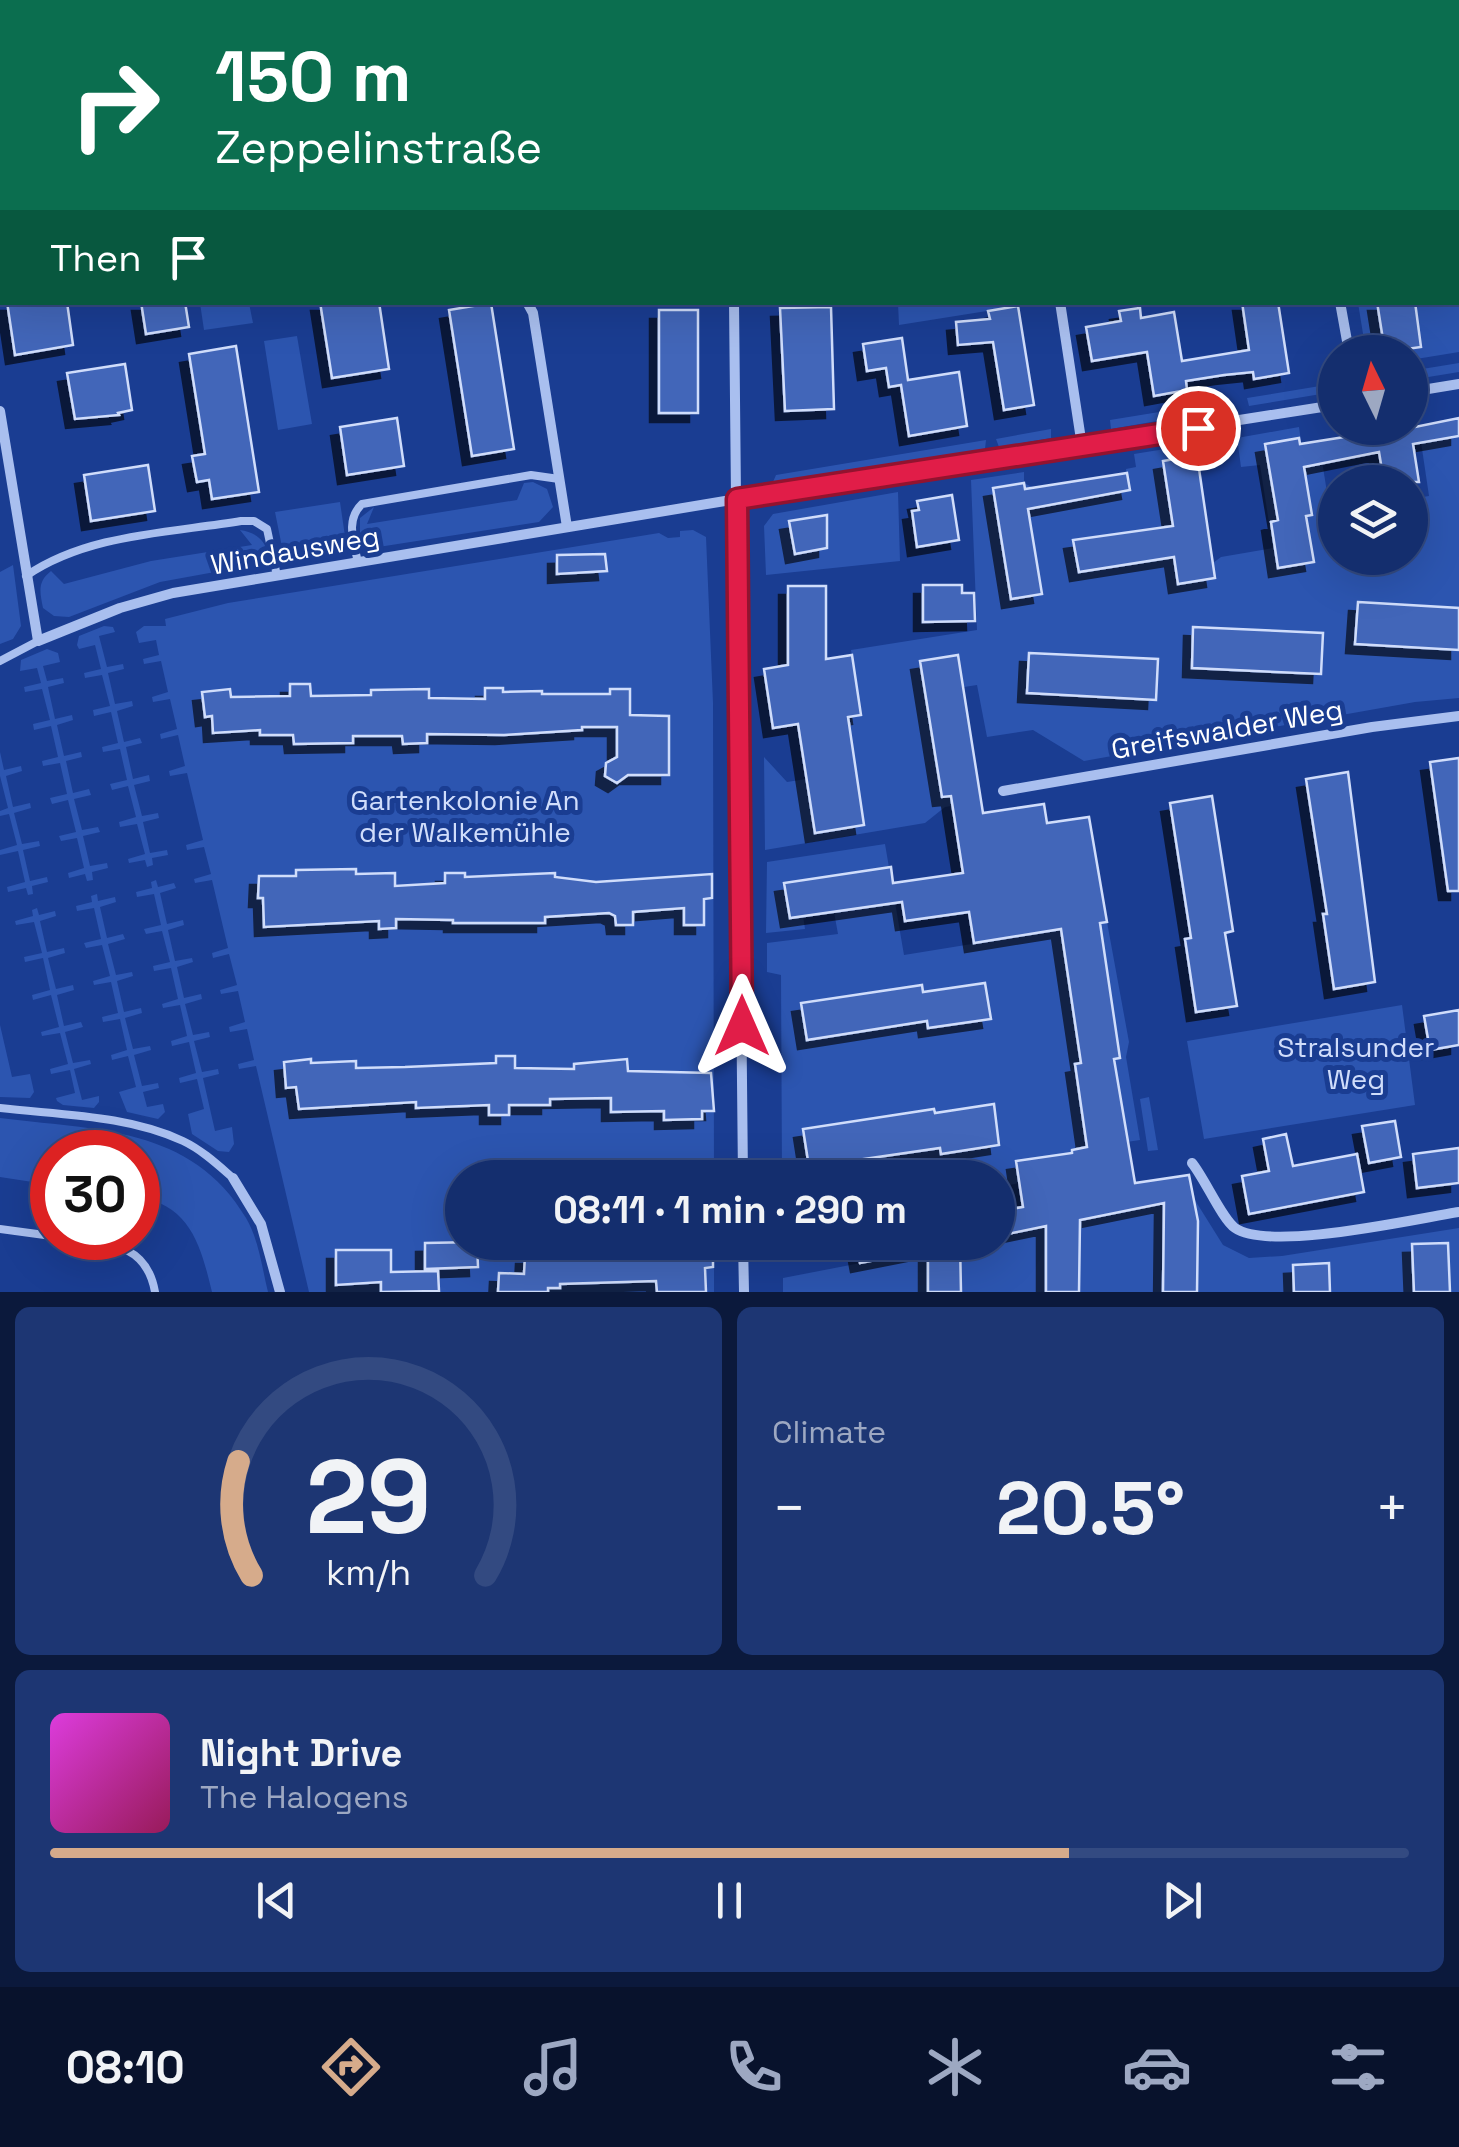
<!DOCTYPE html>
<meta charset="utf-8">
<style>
:root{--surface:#142e6e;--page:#1d3673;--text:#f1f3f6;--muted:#9da8c2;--line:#334a81;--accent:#d6ab8b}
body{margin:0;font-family:"Space Grotesk",sans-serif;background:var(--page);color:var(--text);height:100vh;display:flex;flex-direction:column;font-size:38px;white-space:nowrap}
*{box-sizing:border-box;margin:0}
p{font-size:32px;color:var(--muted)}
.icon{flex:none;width:55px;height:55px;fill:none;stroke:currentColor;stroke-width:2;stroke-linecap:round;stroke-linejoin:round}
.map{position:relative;height:1292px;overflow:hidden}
.drawer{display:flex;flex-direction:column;gap:15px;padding:15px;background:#0b193c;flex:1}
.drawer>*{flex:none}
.top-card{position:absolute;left:0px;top:0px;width:1460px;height:305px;box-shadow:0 10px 40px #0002,0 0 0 2px var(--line);background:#0b6e4f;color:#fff;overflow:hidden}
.needle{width:65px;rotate:355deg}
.tools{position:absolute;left:1318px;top:335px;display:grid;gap:20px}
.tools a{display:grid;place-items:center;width:110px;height:110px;border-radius:50%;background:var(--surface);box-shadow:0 10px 40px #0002,0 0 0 2px var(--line);font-size:50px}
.speed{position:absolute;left:30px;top:1130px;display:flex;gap:20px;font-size:50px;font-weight:700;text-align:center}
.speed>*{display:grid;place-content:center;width:130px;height:130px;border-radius:50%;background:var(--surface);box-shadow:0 10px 40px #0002,0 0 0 2px var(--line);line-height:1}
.speed .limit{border:15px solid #d22;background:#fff;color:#111}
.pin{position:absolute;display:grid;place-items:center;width:85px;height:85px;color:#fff;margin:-42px;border:5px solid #fff;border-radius:50%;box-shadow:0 2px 10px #0007}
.me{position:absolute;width:110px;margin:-55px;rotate:0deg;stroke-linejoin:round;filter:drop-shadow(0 0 8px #0008)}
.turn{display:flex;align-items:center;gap:35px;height:210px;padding:0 50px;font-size:45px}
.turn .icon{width:130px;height:130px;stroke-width:2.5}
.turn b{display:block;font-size:70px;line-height:85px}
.then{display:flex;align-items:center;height:95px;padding:0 50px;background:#0003;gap:20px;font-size:38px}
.big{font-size:75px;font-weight:700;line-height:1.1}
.drawer .widget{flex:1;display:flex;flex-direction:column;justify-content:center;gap:15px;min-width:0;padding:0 35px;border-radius:15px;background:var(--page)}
.drawer .dial{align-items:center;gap:0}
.dial svg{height:260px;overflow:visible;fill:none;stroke:var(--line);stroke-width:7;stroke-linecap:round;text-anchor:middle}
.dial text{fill:var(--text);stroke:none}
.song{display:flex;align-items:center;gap:30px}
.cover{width:120px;height:120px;border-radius:15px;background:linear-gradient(135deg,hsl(300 70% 55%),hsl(330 70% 35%))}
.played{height:10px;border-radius:5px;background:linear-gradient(90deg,var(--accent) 75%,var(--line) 75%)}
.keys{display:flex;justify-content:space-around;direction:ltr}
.heat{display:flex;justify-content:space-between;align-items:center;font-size:55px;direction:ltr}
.drawer .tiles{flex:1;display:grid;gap:15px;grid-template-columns:1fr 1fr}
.widget:last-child{grid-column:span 2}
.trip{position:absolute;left:445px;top:1160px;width:570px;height:100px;border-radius:50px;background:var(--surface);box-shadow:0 10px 40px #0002,0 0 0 2px var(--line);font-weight:700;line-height:100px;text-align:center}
.tabs{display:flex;height:160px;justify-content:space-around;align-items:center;background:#08122c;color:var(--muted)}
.tabs .icon{width:70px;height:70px}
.tabs .on{color:var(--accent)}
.tabs b{font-size:45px;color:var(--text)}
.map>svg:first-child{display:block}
.green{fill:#2c55b0}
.building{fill:#4266b9;stroke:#d0ddfb;stroke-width:2.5;filter:url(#shadow)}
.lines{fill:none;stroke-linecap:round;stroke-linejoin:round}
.service{stroke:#a9bfef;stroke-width:8}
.minor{stroke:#a9bfef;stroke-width:10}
.route-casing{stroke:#92132f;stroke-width:25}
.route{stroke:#e11d48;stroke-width:18}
.labels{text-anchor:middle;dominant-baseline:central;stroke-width:10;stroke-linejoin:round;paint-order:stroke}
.street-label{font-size:28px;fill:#fff;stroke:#1a3d92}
.park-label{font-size:28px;fill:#d0ddfb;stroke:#1a3d92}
</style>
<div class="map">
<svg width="1459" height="1292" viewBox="0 0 1459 1292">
<defs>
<filter id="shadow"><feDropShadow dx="-9" dy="9" stdDeviation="0" flood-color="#0009"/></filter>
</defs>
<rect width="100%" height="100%" fill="#1a3d92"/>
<!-- green -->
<path class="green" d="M1459,229V352L1410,360V352H1366L1358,303L1458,302Z
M1011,302L1012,307L899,325L898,303Z
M200,303H249L253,323L204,330Z
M297,336L312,424L278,430L264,341Z
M1459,363V372L1410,380V371Z
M1326,385L1327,393L1249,406L1247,398Z
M1196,406L1198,414L1111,429L1110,420Z
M1299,427L1304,463L1322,461L1330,511L1335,510V558H1410V548L1415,547L1410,499L1429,496L1421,442L1459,436V698L1415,702L1084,761L1033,730L987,737L977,685L964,687L981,801L945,807L925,823L765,850L764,757L787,782L806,779L798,724L861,715L851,650L977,630L971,480L1024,472V483L1034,488L1037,507L1059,505L1057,484L1066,501L1129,491L1126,469L1136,467L1134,454L1196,444L1197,455L1163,461L1179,584L1215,578L1213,563L1221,557L1273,548L1260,465L1241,467L1237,438Z
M1051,429V438L999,447L996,439Z
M986,440L985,449L773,482L776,475Z
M533,482L547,489L553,507L539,522L372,548L360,543V518L374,507L367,524L517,500L524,483Z
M898,492L900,561L766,575L764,526L773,514Z
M340,502L346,543L342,551L292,561L284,557L275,512Z
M240,530C257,532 273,545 264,563L160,582L69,617L54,616L43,608C40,592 37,582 51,571L64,584L151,561L252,545Z
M693,530L706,537L713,703L714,1177L462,1178V1242L714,1243V1292H309L256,1066L239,1069L238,1064L254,1060L247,1029L230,1032L229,1027L245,1022L238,991L221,994L220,990L237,985L229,954L213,958L212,953L228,948L212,880L195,883L194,879L211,874L204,847L187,850L186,845L203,840L187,773L170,776L169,771L185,766L178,735L161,739L160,734L177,729L170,699L153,702L152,697L168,692L161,661L144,664L143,659L159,655L156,640L139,643L136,632L144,626H166L165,619L228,603L659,533L668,538L680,537V531Z
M13,565L21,626L13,639L0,644V572Z
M104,626L113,627L115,632L99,636L107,667L123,664L124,669L108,673L115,704L132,701L133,706L117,711L124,742L140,738L142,743L126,747L133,779L149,775L150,781L134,785L142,816L158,813L159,818L143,822L150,853L167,850L168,855L152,858L153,865L147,867L145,860L129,863L128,859L145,854L137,824L120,827L119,822L136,817L128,786L112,790L110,784L127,780L120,749L103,752L102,747L118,743L111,712L94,716L93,710L110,706L102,675L85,678L84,673L101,669L95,645L79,649L77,645L79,636Z
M47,649L58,653L60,662L43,666L47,681L63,678L64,683L48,687L55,719L72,715L73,720L57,725L64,756L81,752L82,757L66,761L73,793L89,789L91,795L74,799L82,830L98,827L100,832L83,836L90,866L107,863L108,868L92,872L93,880L87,881L85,874L69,878L68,873L84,868L77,838L61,841L59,836L76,832L68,800L52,804L50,798L67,794L60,763L43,766L42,761L58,757L51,726L34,730L33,724L50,720L42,689L25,692L24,687L41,683L37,668L20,671L21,660Z
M0,752L4,770L21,766L22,771L6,776L13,807L30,803L31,808L14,813L22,844L39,841L40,846L23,850L30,881L47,877L48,882L32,886L33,894L28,895L26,888L8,892L7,887L25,882L18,851L0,855V850L17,845L9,814L0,816V811L8,808L0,776Z
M885,844L904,955L1107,922L1129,1042L1126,1057L1140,1140L1073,1150V1153L1019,1183L998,1187V1178L782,1177L781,975L767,972V943L838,934L834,912L803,916L805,929L766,933L767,862Z
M156,880L158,887L174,883L176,888L160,893L167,924L183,920L184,925L168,930L175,961L192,958L193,962L177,967L184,998L201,994L202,999L185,1004L193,1035L209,1032L210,1037L194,1041L202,1072L218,1069L219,1074L203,1078L215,1131L232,1127L234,1144L229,1152L218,1151L192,1134L188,1114L204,1109L197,1079L180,1083L179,1078L196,1073L189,1042L172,1046L171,1041L187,1036L180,1005L163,1008L162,1004L178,999L171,968L154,971L153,966L170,962L162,931L146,934L144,929L161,925L154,894L137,897L136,892L152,888L151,882Z
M97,894L98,901L115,897L116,902L100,907L107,938L123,934L125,939L108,944L116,975L132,972L133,976L117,981L124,1012L141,1008L142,1013L125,1018L133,1049L150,1046L151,1050L134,1055L142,1086L158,1083L159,1088L143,1092L147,1107L163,1104L165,1112L158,1119L127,1112L119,1092L136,1087L128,1056L112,1060L111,1055L127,1050L120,1019L103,1022L102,1017L118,1013L111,982L94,985L93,981L110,976L102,945L86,948L84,943L101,939L94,908L77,911L76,906L92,902L91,896Z
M37,908L39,915L55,911L56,916L40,921L47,952L64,948L65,953L48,958L56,989L73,985L74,990L57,995L64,1026L81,1022L83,1027L65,1032L73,1063L90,1060L91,1064L74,1069L82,1100L99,1096V1102L94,1108L63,1105L57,1101L56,1098L75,1093L70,1070L51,1074L50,1069L68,1064L60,1033L42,1036L41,1032L59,1027L51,995L33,1000L32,995L50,990L43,958L25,962L24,957L42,953L34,922L16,925L15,921L33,916L32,910Z
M1402,1005L1415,1105L1204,1139L1187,1041Z
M0,1025L12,1077L30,1074L34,1092L30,1098L0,1097Z
M1149,1097L1158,1150L1148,1151L1140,1099Z
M0,1118C94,1130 192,1126 246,1218C259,1240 262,1268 268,1292H212C201,1247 191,1205 138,1197V1152H52V1185L0,1177Z
M1193,1197L1223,1245L1249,1258L1282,1256L1459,1228V1292H783V1278L964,1243L998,1242V1236Z"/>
<!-- building -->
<path class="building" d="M7,302H67L73,345L15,355Z
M141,302H185L189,327L146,334Z
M320,302H379L389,369L332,378Z
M1242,302H1278L1289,373L1254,379L1253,372L1224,375L1186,381L1187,390L1154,396L1147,352L1092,361L1086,327L1121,321L1119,311L1140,308L1141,318L1174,312L1182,361L1249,350Z
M1377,302H1415L1421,347L1385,352Z
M491,303L514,449L472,456L449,310Z
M1018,306L1034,405L1004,410L993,342L958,345L956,322L990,319L988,311Z
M831,307L834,409L785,411L780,308Z
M659,310H698V413H659Z
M902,338L908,380L959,372L967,426L909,436L901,385L889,387L886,368L867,371L863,344Z
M236,346L259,492L212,499L209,480L197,482L192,456L205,454L189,354Z
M125,364L132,410L118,413L119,415L75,419L67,373Z
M397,418L404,466L347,475L340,427Z
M1459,418V436L1413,444L1419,482H1384L1379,452L1304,467L1312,515L1306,516L1314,562L1278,568L1271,522L1278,520L1265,444L1299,438L1300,444L1376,432L1375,428H1410Z
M1197,455L1215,578L1178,584L1174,557L1079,572L1073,540L1173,526L1163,461Z
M148,465L155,511L91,521L84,475Z
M1127,473L1130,490L1028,509L1042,594L1011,599L993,488L1024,483L1025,489Z
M952,495L959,540L917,547L912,511L919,510L917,501Z
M827,515V548L795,554L789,521Z
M605,554L607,571L557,574V555Z
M923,585H962V593H974L975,621L923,622Z
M788,586H826V659L852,655L861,715L848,717L864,825L815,833L798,724L773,728L764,669L788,665Z
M1358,602L1459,608V650L1355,644Z
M1193,627L1323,633L1321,674L1192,668Z
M1029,653L1158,659L1156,700L1027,693Z
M958,655L983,813L1044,804L1047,823L1089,817L1107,922L1100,923L1120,1058L1114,1059L1135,1183L1189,1175L1198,1221L1197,1292H1163L1164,1203L1080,1220L1079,1292H1046V1226L998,1236V1211L1023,1207L1016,1161L1072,1153V1150L1087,1147L1075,1064L1081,1063L1061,929L974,943L969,912L905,921L902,902L790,918L784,883L891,867L893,883L963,873L951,796L942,797L920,661Z
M290,684H310L311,696L371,695V690L429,689V698L485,699V688H503V692L542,691V694H610V689H630V715L669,716V775H628L617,783L605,776L606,763L617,757V727H582V730L504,735L427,734V743L403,744L402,736H353V743L294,744L293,735H260V730L213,733L212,716L205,717L202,692L230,689L231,697L290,696Z
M1459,758V891H1448L1430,762Z
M1348,772L1375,982L1334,989L1323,914H1327L1306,779Z
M1212,796L1233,931L1225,933L1237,1006L1196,1012L1185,939L1191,938L1170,803Z
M356,869V874L395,873V886L445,883V873H465V877L555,873V877L596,882L712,874V898L704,899V925H684V908L633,912V925H616L615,916L609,913L545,917V923H453V920L396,919V928L379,929V921L264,927L263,898H258L259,876H296V870Z
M985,983L991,1019L928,1028L927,1021L807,1040L801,1003L922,985L923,992Z
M1459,1010V1045L1430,1050L1424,1016Z
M496,1056H515V1068L574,1069V1064L627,1059L628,1071L711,1073L714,1111H702V1119L664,1120V1111L611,1112V1098L550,1099V1105H509V1115H489V1105L416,1108V1102L299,1109L296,1087L286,1088L284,1062L311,1059V1063L356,1061V1068L405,1067L496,1063Z
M994,1104L999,1145L941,1154L940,1148L809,1167L803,1129L934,1109L935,1113Z
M1395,1121L1401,1157L1369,1163L1362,1126Z
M1286,1134L1293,1166L1357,1154L1364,1192L1249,1214L1242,1176L1269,1171L1263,1139Z
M1459,1148V1183L1417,1188L1413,1154Z
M477,1242L478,1267L425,1269V1243Z
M569,1242L633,1245V1251L693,1252L692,1247L713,1246V1267L705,1268L706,1292H657L656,1281L560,1284V1288H548V1292H498L499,1273L524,1274L525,1255H569Z
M856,1242H920L921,1251L860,1263Z
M928,1242H960L961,1292H928Z
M1448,1243L1450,1292H1414L1412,1244Z
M336,1250H391V1272L438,1271L439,1291L381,1292V1282L336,1285Z
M1329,1263L1330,1292H1294L1293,1265Z"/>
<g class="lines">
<!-- service -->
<path class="service" d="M358,563C354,542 345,520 362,504L531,475L559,479
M26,576C87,534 169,533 241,521H254L267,529L277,576
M0,661L38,641
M0,1108C60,1115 128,1115 183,1141C202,1150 218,1165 233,1178
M0,1229L52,1236
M60,1238C104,1244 146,1240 155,1292"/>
<!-- minor -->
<path class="minor" d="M732,0V2
M1023,0V2
M1288,0L1289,2
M527,302L533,313L567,527
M734,302L743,1178
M1060,302L1082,446
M1340,302L1349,352
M1410,392L1459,384
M0,411L38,641L120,608L173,593L737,499L1335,405
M1003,791L1372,727L1459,716
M1192,1163C1205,1179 1222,1219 1235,1228C1270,1252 1414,1219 1459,1212
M233,1178L261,1224L280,1292
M743,1242L744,1292"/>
</g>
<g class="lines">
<defs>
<path id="route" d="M742,1026L737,499L1198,428"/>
</defs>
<!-- route casing -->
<use href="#route" class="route-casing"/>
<!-- route -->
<use href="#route" class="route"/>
</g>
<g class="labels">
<!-- street labels -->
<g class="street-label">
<text transform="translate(295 550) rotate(-10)">Windausweg</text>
<text transform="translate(1227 729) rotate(-10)">Greifswalder Weg</text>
</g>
<!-- park labels -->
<g class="park-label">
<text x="465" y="800">Gartenkolonie An<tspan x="465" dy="32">der Walkemühle</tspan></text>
<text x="1356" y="1047">Stralsunder<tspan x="1356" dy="32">Weg</tspan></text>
</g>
</g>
</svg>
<div class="tools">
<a><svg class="needle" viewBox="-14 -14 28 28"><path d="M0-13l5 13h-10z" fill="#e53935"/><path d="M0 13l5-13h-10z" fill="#9da8c2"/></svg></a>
<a><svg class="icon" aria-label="layers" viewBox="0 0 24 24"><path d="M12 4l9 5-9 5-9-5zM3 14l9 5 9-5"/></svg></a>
</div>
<div class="speed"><div class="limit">30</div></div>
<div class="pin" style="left:1198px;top:428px;background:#d93025"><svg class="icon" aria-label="arrive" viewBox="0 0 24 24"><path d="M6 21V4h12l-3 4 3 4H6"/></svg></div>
<svg class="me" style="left:742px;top:1026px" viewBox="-20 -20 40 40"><path d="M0-17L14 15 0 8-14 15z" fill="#e11d48" stroke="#fff" stroke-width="4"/></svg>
<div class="trip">08:11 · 1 min · 290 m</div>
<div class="top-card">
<div class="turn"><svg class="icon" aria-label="right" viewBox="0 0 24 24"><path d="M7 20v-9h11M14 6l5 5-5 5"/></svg><div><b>150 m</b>Zeppelinstraße</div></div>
<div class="then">Then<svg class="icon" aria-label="arrive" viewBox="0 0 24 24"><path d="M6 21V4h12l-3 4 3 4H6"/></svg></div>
</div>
</div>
<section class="drawer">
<div class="tiles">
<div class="widget dial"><svg viewBox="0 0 100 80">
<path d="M14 69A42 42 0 1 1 86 69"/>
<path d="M14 69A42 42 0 0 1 10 34" stroke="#d6ab8b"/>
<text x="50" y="56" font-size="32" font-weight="700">29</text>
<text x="50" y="72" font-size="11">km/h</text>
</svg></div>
<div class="widget"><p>Climate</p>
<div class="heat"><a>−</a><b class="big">20.5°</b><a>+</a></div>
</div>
<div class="widget">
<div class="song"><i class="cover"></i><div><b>Night Drive</b><p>The Halogens</p></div></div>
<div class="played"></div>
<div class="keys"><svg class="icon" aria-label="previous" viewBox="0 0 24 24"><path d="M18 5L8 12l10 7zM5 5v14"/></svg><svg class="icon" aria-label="pause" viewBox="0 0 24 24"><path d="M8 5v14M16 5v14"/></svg><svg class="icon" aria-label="next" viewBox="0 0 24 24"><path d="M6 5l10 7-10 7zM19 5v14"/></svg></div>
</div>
</div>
</section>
<nav class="tabs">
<b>08:10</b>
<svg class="icon on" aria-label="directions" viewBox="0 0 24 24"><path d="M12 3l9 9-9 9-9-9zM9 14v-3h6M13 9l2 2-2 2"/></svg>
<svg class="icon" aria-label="music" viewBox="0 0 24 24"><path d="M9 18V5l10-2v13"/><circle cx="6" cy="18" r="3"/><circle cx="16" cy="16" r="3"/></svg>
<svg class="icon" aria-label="phone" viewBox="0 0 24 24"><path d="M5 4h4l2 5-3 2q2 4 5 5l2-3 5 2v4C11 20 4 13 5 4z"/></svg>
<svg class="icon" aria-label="climate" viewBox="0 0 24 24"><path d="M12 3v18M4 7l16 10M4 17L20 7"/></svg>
<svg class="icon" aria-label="car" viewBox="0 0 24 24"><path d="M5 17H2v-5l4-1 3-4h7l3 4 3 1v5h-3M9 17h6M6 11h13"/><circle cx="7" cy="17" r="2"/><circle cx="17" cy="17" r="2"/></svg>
<svg class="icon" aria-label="filters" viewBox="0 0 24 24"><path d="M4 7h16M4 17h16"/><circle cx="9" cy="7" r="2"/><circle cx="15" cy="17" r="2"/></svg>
</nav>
